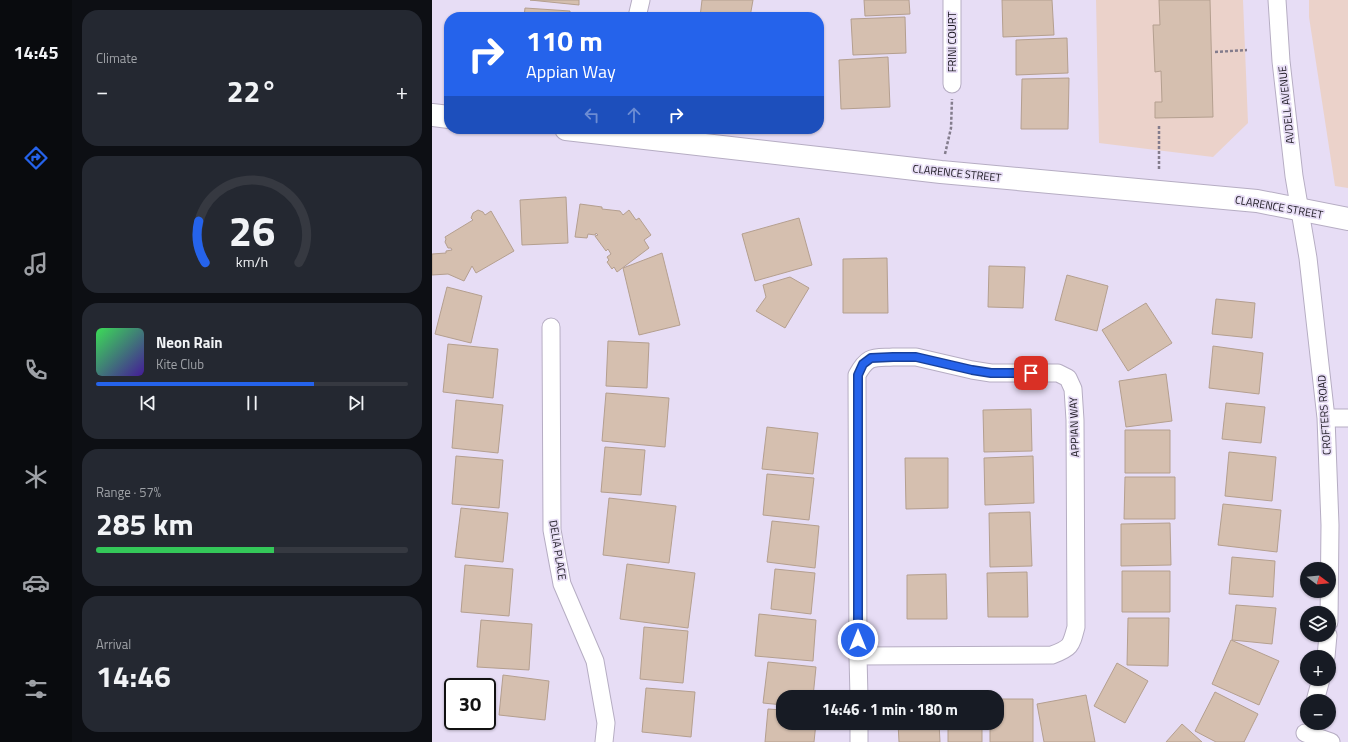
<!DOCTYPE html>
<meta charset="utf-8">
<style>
:root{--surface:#171b24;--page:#242831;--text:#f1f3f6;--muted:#9ea1a6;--line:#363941;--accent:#2563eb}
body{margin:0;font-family:"Titillium Web",sans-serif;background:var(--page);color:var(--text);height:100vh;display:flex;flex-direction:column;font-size:15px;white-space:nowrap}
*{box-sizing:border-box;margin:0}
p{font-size:13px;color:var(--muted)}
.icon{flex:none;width:22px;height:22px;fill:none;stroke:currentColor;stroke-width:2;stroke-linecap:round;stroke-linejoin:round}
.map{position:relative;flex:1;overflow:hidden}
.details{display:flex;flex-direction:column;gap:10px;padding:10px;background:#0d0f14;width:360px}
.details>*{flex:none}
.banner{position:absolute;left:12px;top:12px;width:380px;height:122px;border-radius:16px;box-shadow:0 1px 3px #0004;background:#2563eb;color:#fff;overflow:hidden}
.needle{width:26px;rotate:106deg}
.tools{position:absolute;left:868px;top:562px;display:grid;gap:8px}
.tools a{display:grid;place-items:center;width:36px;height:36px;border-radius:50%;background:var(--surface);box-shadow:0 1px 3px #0004;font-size:20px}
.speed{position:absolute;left:12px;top:678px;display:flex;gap:8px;font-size:20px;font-weight:700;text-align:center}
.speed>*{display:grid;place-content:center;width:52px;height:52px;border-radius:50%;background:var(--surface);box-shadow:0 1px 3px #0004;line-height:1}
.speed .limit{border:2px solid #111;border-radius:6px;background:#fff;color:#111}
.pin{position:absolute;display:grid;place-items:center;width:34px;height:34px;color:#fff;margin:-17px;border-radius:8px;box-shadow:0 2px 6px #0006}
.me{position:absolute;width:44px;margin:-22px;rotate:0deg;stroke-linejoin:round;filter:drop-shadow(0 0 3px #0008)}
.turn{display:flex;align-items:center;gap:14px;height:84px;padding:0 16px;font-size:18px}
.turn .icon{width:52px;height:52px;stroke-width:2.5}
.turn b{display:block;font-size:28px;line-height:34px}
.lanes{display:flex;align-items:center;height:38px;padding:0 16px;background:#0003;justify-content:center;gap:20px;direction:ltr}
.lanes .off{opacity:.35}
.big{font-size:30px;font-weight:700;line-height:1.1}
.details .card{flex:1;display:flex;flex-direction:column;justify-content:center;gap:6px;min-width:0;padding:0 14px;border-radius:16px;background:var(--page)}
.details .dial{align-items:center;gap:0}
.dial svg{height:104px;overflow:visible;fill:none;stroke:var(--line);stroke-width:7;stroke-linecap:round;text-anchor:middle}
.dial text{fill:var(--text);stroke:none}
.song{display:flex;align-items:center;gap:12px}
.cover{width:48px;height:48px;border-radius:6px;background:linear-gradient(135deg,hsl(130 70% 55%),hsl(260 70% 35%))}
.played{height:4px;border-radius:2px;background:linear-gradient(90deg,var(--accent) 70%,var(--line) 70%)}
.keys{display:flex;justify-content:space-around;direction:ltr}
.heat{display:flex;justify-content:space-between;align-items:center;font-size:22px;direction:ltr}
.charge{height:6px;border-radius:3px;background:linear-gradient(90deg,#34c759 57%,var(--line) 0)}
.trip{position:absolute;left:344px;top:690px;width:228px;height:40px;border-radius:16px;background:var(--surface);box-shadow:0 1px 3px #0004;font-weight:700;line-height:40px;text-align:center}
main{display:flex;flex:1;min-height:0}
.dock{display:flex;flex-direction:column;width:72px;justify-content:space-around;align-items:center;background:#090b0e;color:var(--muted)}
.dock .icon{width:28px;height:28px}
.dock .current{color:var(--accent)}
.dock b{font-size:18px;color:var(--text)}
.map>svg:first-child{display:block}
.commercial{fill:#ebd2ca}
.building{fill:#d5bfaf;stroke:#b49f8f}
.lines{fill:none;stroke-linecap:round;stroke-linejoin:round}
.street-casing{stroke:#b6adc3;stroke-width:19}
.secondary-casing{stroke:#b6adc3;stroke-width:24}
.path{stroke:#837c8c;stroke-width:2.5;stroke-dasharray:3 2;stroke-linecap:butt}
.street{stroke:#fff;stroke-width:17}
.secondary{stroke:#fff;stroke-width:22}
.route-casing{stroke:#184099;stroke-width:10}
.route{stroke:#2563eb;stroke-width:7}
.labels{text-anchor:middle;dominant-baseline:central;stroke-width:3.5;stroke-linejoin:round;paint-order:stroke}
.street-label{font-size:11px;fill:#18151d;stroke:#e7ddf5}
</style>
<main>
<nav class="dock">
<b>14:45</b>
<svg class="icon current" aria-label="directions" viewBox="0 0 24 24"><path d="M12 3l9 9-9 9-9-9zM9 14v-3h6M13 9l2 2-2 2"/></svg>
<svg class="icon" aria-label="music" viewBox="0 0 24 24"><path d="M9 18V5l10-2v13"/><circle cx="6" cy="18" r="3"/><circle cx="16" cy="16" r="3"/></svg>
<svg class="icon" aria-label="phone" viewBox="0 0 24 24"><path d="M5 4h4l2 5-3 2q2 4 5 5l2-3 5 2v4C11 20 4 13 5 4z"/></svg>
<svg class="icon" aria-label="climate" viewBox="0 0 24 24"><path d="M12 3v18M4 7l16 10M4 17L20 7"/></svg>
<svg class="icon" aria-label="car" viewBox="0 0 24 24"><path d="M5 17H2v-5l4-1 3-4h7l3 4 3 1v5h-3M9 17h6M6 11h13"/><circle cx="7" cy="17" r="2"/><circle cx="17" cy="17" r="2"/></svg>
<svg class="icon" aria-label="filters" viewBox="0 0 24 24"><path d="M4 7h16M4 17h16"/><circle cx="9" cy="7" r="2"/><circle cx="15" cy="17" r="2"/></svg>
</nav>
<section class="details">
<div class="card"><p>Climate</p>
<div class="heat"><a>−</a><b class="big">22°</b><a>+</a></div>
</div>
<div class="card dial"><svg viewBox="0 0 100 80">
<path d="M14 69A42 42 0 1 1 86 69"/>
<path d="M14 69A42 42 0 0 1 9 37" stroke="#2563eb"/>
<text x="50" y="56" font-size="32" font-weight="700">26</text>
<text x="50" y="72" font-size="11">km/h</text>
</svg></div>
<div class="card">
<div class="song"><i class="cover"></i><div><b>Neon Rain</b><p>Kite Club</p></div></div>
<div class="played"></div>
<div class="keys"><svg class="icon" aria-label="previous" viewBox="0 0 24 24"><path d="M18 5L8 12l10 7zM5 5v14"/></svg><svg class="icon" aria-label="pause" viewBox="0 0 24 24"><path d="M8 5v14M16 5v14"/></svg><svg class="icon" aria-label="next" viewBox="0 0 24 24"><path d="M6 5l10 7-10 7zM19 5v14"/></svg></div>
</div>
<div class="card"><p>Range · 57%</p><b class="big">285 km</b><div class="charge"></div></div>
<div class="card"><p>Arrival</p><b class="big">14:46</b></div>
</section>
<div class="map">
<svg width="916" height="742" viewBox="0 0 916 742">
<rect width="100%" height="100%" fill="#e7ddf5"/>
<!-- commercial -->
<path class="commercial" d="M664,0H811L816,123L781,157L667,143Z
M877,0H916V188L903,186L877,17Z"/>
<!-- building -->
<path class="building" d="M98,0H147V5Z
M270,0H321L318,17H268Z
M432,0H477L478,14L433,16Z
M570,0H620L622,35L571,37Z
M727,0H778L781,117L723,118V102H730L729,71L723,72L721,25H728Z
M93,8L138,11V17H92Z
M473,17L474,53L421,55L419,19Z
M635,38L636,73L584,75V40Z
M456,57L458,107L409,109L407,60Z
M637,78L636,129H589L590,79Z
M134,197L136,243L90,245L88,200Z
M148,204L170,207V209L188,211L191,215L197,210L204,220L207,218L219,235L212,240L217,248L185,272L182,267L180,269L175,262L177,260L175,257L179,254L176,249L174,251L163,236L166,235L164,233L163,235L156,234L155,238L143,237Z
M46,210L51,212L53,215L59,211L82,251L44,273L40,266L32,281L16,274L0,275V254L14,253V251L20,250L19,248H16L13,242L14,239L13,237L41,220L39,218L41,213Z
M367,218L380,265L323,281L310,234Z
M230,253L248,325L207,335L191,268Z
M455,258L456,313H411V259Z
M557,266L593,267L591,308L556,307Z
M635,275L676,286L665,331L623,320Z
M358,277L377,288L353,328L324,311L334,297L331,285Z
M15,287L50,296L39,343L3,334Z
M784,299L823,303L820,338L780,334Z
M714,303L740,343L696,371L670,330Z
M176,341L217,343L215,388L174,386Z
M16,344L66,349L61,398L11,392Z
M781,346L831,353L827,394L777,388Z
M734,374L740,421L694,427L687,381Z
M174,393L237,398L233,447L170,441Z
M24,400L71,405L66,453L20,448Z
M794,403L833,407L829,443L790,439Z
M599,409L600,451L552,452L551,410Z
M335,427L386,433L381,474L330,469Z
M693,430H738V473H693Z
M173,447L213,450L209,495L169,492Z
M797,452L844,457L840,501L793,496Z
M24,456L71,460L67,508L20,504Z
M601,456L602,503L553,505L552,458Z
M473,458H516V508L474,509Z
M335,474L382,478L377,520L331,515Z
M693,477H743V519H692Z
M177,498L244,506L237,563L171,555Z
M791,504L849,510L845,552L786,545Z
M29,508L76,513L71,562L23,557Z
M598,512L600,566L558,567L557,513Z
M340,521L387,526L383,568L335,562Z
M738,523L739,565L689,566V524Z
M800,557L843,561L841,597L797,594Z
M195,564L263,573L256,628L188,619Z
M33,565L81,569L77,616L29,612Z
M343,569L383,573L379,614L339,609Z
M690,571H738V612H690Z
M595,572L596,617H556L555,573Z
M514,574L515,619H475V575Z
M804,605L844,608L840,644L800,640Z
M327,614L384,620L381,661L323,656Z
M696,618H737L736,666L695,665Z
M49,620L100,624L97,670L45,667Z
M212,627L256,631L251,683L208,679Z
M799,640L847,661L827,705L780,684Z
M336,662L384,667L381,697H351V705L331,703Z
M685,663L716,681L693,723L662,706Z
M71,675L117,681L113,720L67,715Z
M214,688L263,692L259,737L210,732Z
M783,692L826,714L812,742H784L763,731Z
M654,695L663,742H612L605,704Z
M565,699H601V742H558V723H565Z
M336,709L351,710V723H384L382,742H333Z
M466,723H507L508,742H467Z
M516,723H550V742H516Z
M750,724L770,742H734Z"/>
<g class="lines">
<defs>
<path id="street" d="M520,0V84
M845,0L849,61L862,176L876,258L894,418L898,525L897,622
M205,17L209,0
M119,327L120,530L130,584L163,661L174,723L172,742
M461,357H484L540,370L559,373H626L636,378L641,389L643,420L644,627C639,646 639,648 620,655L426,656L425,375C436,355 441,358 461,357Z
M894,418H916
M426,656L427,697
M894,657L896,635
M883,701L889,679
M427,723V742
M873,733L899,742"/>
<path id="secondary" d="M0,115L17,117
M134,129L509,172L825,201L916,219"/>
</defs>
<!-- street casing -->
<use href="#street" class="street-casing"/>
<!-- secondary casing -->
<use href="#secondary" class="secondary-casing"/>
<!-- path -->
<path class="path" d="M783,52L815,50
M727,126V170
M513,154L519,128L520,99"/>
<!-- street -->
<use href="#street" class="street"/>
<!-- secondary -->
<use href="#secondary" class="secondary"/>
</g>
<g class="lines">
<defs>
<path id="route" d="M426,640V375L431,364L439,358L461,357H484L540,370L559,373H599"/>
</defs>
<!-- route casing -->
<use href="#route" class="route-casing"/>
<!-- route -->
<use href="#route" class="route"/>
</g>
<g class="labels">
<!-- street labels -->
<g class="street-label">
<text transform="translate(520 42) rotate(-90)">FRINI COURT</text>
<text transform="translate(854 105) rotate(-96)">AVDELL AVENUE</text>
<text transform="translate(525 173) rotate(6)">CLARENCE STREET</text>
<text transform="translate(847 207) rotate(10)">CLARENCE STREET</text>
<text transform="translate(892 415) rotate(-94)">CROFTERS ROAD</text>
<text transform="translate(642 427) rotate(-92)">APPIAN WAY</text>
<text transform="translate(126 550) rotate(81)">DELIA PLACE</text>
</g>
</g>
</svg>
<div class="tools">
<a><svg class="needle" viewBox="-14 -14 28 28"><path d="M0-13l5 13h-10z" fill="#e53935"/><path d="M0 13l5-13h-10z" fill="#9ea1a6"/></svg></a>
<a><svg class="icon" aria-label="layers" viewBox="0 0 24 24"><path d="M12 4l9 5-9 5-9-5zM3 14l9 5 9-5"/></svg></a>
<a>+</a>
<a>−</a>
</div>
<div class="speed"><div class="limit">30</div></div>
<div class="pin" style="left:599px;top:373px;background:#d93025"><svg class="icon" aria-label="arrive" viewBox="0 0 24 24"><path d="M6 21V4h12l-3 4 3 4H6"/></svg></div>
<svg class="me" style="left:426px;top:640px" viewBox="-20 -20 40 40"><circle r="17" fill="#2563eb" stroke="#fff" stroke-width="3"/><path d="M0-11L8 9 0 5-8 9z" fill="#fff"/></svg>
<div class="trip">14:46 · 1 min · 180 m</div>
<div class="banner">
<div class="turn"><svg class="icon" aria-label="right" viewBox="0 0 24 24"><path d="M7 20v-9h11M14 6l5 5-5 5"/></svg><div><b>110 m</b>Appian Way</div></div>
<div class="lanes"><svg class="icon off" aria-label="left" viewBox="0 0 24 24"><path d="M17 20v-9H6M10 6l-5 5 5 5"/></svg><svg class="icon off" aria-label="ahead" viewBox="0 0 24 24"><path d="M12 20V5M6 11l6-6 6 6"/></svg><svg class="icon" aria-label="right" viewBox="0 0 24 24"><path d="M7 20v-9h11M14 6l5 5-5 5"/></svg></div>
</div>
</div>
</main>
